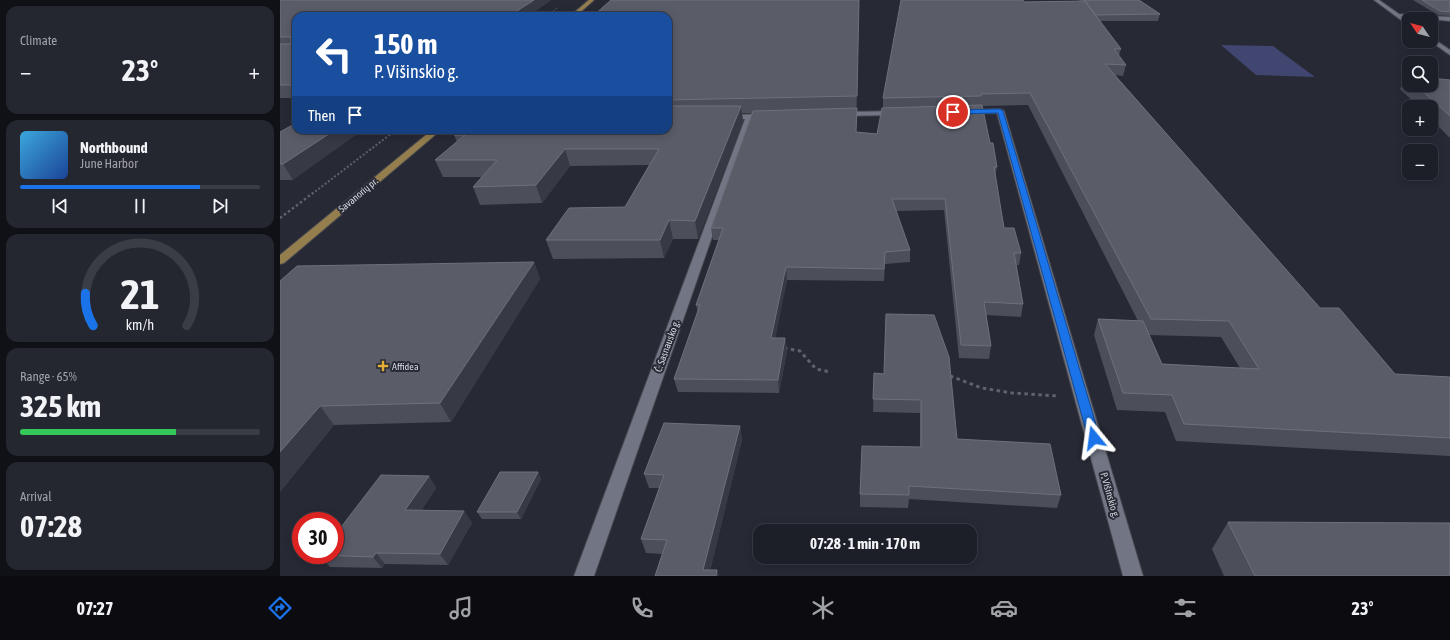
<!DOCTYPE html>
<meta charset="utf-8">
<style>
:root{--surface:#1d1f28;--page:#252730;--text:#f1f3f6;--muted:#a0a2a8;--line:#3b3d45;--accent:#1a73e8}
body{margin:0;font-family:"Asap Condensed",sans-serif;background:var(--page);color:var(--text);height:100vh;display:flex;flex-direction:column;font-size:15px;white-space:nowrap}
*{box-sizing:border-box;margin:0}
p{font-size:13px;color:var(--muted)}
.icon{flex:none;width:22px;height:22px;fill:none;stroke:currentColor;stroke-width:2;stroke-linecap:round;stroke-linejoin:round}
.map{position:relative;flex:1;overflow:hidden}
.sheet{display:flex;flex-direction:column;gap:6px;padding:6px;background:#101116;width:280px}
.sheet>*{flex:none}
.top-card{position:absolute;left:12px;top:12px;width:380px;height:122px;border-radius:12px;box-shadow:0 2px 10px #0003,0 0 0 1px var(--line);background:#1a4fa0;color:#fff;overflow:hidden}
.needle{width:26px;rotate:305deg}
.controls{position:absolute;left:1122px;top:12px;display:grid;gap:8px}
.controls a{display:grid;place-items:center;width:36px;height:36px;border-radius:8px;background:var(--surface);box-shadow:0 2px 10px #0003,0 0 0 1px var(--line);font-size:20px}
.speed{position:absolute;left:12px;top:512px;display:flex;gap:8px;font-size:20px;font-weight:700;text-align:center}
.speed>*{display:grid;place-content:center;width:52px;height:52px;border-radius:50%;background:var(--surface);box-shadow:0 2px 10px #0003,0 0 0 1px var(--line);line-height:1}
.speed .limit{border:6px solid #d22;background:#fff;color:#111}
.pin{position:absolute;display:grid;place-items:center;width:34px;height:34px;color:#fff;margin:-17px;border:2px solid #fff;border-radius:50%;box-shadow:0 1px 4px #0007}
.me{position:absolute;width:44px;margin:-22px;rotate:344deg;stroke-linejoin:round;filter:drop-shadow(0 0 3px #0008)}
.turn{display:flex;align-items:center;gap:14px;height:84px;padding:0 16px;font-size:18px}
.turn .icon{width:52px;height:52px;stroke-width:2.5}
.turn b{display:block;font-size:28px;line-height:34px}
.then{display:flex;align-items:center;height:38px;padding:0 16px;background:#0003;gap:8px;font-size:15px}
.big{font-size:30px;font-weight:700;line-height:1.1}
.sheet .tile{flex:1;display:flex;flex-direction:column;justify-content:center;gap:6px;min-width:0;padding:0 14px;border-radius:12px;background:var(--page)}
.sheet .dial{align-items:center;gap:0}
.dial svg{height:104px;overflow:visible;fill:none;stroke:var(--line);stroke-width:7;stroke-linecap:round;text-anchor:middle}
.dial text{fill:var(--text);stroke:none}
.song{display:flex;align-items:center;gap:12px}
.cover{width:48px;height:48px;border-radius:6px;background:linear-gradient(135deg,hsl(200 70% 55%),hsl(220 70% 35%))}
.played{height:4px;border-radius:2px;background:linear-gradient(90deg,var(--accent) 75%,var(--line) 75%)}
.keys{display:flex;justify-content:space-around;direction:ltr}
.heat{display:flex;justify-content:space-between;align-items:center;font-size:22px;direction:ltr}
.charge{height:6px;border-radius:3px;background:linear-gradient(90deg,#34c759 65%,var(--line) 0)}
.trip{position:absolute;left:473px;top:524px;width:224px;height:40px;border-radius:12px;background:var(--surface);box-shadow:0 2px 10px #0003,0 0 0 1px var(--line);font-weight:700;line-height:40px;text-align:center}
.menu{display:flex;height:64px;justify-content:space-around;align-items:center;background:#0c0c10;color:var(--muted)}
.menu .icon{width:28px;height:28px}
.menu .selected{color:var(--accent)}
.menu b{font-size:18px;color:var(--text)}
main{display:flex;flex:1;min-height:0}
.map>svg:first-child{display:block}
.green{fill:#414670}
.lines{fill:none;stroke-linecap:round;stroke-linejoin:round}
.minor-casing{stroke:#44464f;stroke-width:2}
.major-casing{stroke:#44464f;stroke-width:2}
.path-far3{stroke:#5f616b;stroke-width:1;stroke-dasharray:1.5 1.5;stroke-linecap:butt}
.path-far2{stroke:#5f616b;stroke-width:2;stroke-dasharray:2 2;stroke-linecap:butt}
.path-far1{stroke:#5f616b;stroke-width:2.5;stroke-dasharray:2.5 2.5;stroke-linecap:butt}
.path{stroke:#5f616b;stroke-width:3;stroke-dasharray:3.5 3.5;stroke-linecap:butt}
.minor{fill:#727583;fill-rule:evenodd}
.major{fill:#947e4e;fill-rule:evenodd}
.wall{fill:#4c4e5a;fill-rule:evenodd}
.shaded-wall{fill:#373945}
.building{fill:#5a5c68;stroke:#6e707b}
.route{fill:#1a73e8;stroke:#114b97}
.poi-dot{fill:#e3ae35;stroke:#272935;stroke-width:1.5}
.labels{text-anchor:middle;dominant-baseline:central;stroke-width:4;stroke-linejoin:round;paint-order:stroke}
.street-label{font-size:10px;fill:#d7d9e0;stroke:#272935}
.poi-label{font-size:10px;fill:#d7d9e0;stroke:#272935;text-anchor:start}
</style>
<main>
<section class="sheet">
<div class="tile"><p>Climate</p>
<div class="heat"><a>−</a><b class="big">23°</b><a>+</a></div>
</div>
<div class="tile">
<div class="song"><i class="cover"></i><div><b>Northbound</b><p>June Harbor</p></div></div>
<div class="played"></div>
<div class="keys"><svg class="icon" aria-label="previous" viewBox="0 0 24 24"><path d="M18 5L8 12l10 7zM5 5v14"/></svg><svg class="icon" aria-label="pause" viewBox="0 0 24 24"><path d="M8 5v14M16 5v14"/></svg><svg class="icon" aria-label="next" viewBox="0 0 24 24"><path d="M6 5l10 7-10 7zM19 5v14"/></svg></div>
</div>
<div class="tile dial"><svg viewBox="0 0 100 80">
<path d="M14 69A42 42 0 1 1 86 69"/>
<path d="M14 69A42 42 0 0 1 8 44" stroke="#1a73e8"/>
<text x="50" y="56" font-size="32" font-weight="700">21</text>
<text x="50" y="72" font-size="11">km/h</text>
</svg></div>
<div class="tile"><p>Range · 65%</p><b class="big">325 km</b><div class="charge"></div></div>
<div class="tile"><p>Arrival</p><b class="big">07:28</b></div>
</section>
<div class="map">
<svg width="1170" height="576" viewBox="0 0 1170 576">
<rect width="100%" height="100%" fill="#272935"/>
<!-- green -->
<path class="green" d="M941,45L993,46L1035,77L976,75Z"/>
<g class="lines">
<defs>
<path id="minor" d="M1094,0H1099L1119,14L1170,17V21L1124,17L1125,20H1121Z
M1151,37L1170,50V55L1150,41Z
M720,109L724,111L863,576H843L717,113L687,114L683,112L687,110Z
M617,111H620V115L561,116L557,114L561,112Z
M487,114L491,116L490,118L473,119L314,576H294L465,119H447L443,117L447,115Z"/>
<path id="major" d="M309,0H314L296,16H290Z
M152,130H161L4,263L0,264V255Z"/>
</defs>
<!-- minor casing -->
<use href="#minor" class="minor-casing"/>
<!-- major casing -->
<use href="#major" class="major-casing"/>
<!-- path-far3 -->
<path class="path-far3" d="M266,16L277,8"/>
<!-- path-far2 -->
<path class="path-far2" d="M32,194L116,130"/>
<!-- path-far1 -->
<path class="path-far1" d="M0,218L33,193"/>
<!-- path -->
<path class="path" d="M504,348L520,351L536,369L550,372
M670,376L702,388L732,393L778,396"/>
<!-- minor -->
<use href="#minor" class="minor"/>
<!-- major -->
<use href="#major" class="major"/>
</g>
<!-- wall -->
<path class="wall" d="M0,0H271L248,16H16V98H0Z
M579,0L576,133L597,134L603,108V98L744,2L800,1L798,0H859L880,14L878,21H820L841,49L839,56L846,65L843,76L835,75L1040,308L1115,374L1170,377V456L896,441L885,412L837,410L814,335L818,319L858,321L748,105L702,106L710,143L717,167L715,177L724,228L741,253L739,265H736L743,304L741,317L706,315L711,346L709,359L679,358L664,210L616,211L630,250V262L605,264L604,281L507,280L495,338H505L507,351L499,393L398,392L394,379L418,313L416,305L439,240H433L431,228L472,113H462L463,121L418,239H393L384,258L273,259L266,240L345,207L369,165L290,166L262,203L200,205L193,187L202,177H163L155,160L177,142L174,135L388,130V16ZM869,335L941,337L960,368L882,364Z
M1133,0H1170V16L1158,15Z
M1127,76H1129V85H1151L1170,80V138L1151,119V107H1139L1120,89Z
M0,132L13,180H0Z
M254,262L260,279L171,422L54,425L0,492V281Z
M606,314L677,439L781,495L777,508L629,499L628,508L580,507V494L640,447V413L593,412L594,373L604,374Z
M460,426L462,440L430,570H437L439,576H375L382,554L366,553L361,539L379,488H369L364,474Z
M258,472L261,479L241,519H202L197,512Z
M149,476L156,488L141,511H184L192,523L168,565L105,564L102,568L50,567L39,555Z
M948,522L1170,576H944L932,549Z"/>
<!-- shaded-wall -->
<path class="shaded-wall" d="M254,0H271L248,16H229Z
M579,3L577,111V96Z
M461,106L463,121L418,239L415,221Z
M55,130H83L13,180L3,164Z
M285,149L290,166L262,203L256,185Z
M389,220L393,239L384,258L380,240Z
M254,262L260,279L171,422L160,403Z
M506,267L507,280L493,351L491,338Z
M505,338L507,351L499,393L498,380Z
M40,406L54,425L0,492V452Z
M460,426L462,440L429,576L423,570Z
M258,472L261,479L241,519L237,512Z
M149,476L156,488L134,522L125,510Z
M184,511L192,523L168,565L160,554Z
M96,553L105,564L102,568L93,557Z
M437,570L439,576H436Z"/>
<!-- building -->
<path class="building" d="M0,0H254L229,16H16V85H0V44H10L11,42V37H0Z
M331,0H579L577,96L388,100V16H313Z
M621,0H743L744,2L805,1L841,49H834L846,65L825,64L1040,308H1059L1115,374L1170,377V438L904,424L892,395L843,393L818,319L863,321L882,364L979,369L949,321L871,319L750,93L701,94V96L603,98Z
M804,0H859L880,14L815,15Z
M1142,0H1170V12L1160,11Z
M1151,78L1170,80V116L1136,85H1151Z
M702,105L710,143H713L717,167H714L724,228H734L741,253H734L743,304L704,302L711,346L681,345L665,199H612L630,250L605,252L604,269L506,267L491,338H505L498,380L394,379L420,305H416L443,228H431L473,111L577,108L576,132L597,134L602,108Z
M388,106H461L415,221L389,220L380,240H266L289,208L345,207L379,149H285L256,185L193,187L217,160H155L185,135H174L180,130H388Z
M16,123V130H55L3,164H0V132Z
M254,262L160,403L40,406L0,452V281L17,266Z
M606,314L654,315L669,357L677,439L770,444L781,495L629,486V495L580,494L582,446L641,447V400L593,399L594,373L604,374Z
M384,423L460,426L423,570H437L436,576H375L387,540L361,539L384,475L364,474Z
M220,472H258L237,512H197Z
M101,475L149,476L125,510L184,511L160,554L96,553L93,557L39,555H55V535Z
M948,522L1170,523V576H975Z"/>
<!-- route -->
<path class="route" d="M720,109L723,111L820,438L818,442L814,443L810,442L808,438L718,113L673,114L670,112L673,110Z"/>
<!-- markers -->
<path class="poi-dot" d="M101 360h4v4h4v4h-4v4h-4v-4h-4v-4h4z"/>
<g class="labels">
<!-- street labels -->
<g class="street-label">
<text transform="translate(78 195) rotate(-40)">Savanorių pr.</text>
<text transform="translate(387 346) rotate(-70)">Č. Sasnausko g.</text>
<text transform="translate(830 495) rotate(74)">P. Višinskio g.</text>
</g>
<!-- poi labels -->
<g class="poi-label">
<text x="112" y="366">Affidea</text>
</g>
</g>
</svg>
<div class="controls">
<a><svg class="needle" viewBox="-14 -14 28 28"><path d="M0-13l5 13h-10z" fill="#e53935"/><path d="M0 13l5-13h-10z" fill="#a0a2a8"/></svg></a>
<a><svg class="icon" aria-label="search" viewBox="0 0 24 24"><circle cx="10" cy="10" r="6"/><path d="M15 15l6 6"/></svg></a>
<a>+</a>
<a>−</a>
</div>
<div class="speed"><div class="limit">30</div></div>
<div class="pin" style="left:673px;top:112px;background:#d93025"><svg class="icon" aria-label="arrive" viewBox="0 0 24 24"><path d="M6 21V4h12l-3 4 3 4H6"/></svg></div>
<svg class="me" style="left:814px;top:438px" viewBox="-20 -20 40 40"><path d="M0-17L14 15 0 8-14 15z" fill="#1a73e8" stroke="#fff" stroke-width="4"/></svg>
<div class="trip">07:28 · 1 min · 170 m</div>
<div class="top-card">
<div class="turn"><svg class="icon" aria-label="left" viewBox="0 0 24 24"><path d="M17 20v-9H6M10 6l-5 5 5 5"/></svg><div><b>150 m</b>P. Višinskio g.</div></div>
<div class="then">Then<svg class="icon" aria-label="arrive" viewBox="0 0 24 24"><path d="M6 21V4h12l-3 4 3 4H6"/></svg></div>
</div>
</div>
</main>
<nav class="menu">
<b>07:27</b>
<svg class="icon selected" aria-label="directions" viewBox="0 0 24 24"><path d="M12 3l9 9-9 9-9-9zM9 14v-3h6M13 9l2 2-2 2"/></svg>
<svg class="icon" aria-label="music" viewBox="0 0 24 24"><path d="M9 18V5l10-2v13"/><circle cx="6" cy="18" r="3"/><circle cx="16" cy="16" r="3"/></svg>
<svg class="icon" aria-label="phone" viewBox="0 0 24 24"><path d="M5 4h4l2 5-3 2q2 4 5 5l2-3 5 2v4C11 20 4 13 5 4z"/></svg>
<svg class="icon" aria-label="climate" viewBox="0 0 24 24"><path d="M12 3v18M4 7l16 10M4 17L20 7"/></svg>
<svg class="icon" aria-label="car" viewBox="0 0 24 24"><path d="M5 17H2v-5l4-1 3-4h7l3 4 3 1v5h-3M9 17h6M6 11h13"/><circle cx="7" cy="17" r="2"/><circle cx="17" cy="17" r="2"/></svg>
<svg class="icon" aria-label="filters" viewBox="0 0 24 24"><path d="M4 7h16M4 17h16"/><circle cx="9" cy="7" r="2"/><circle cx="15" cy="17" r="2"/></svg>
<b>23°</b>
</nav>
